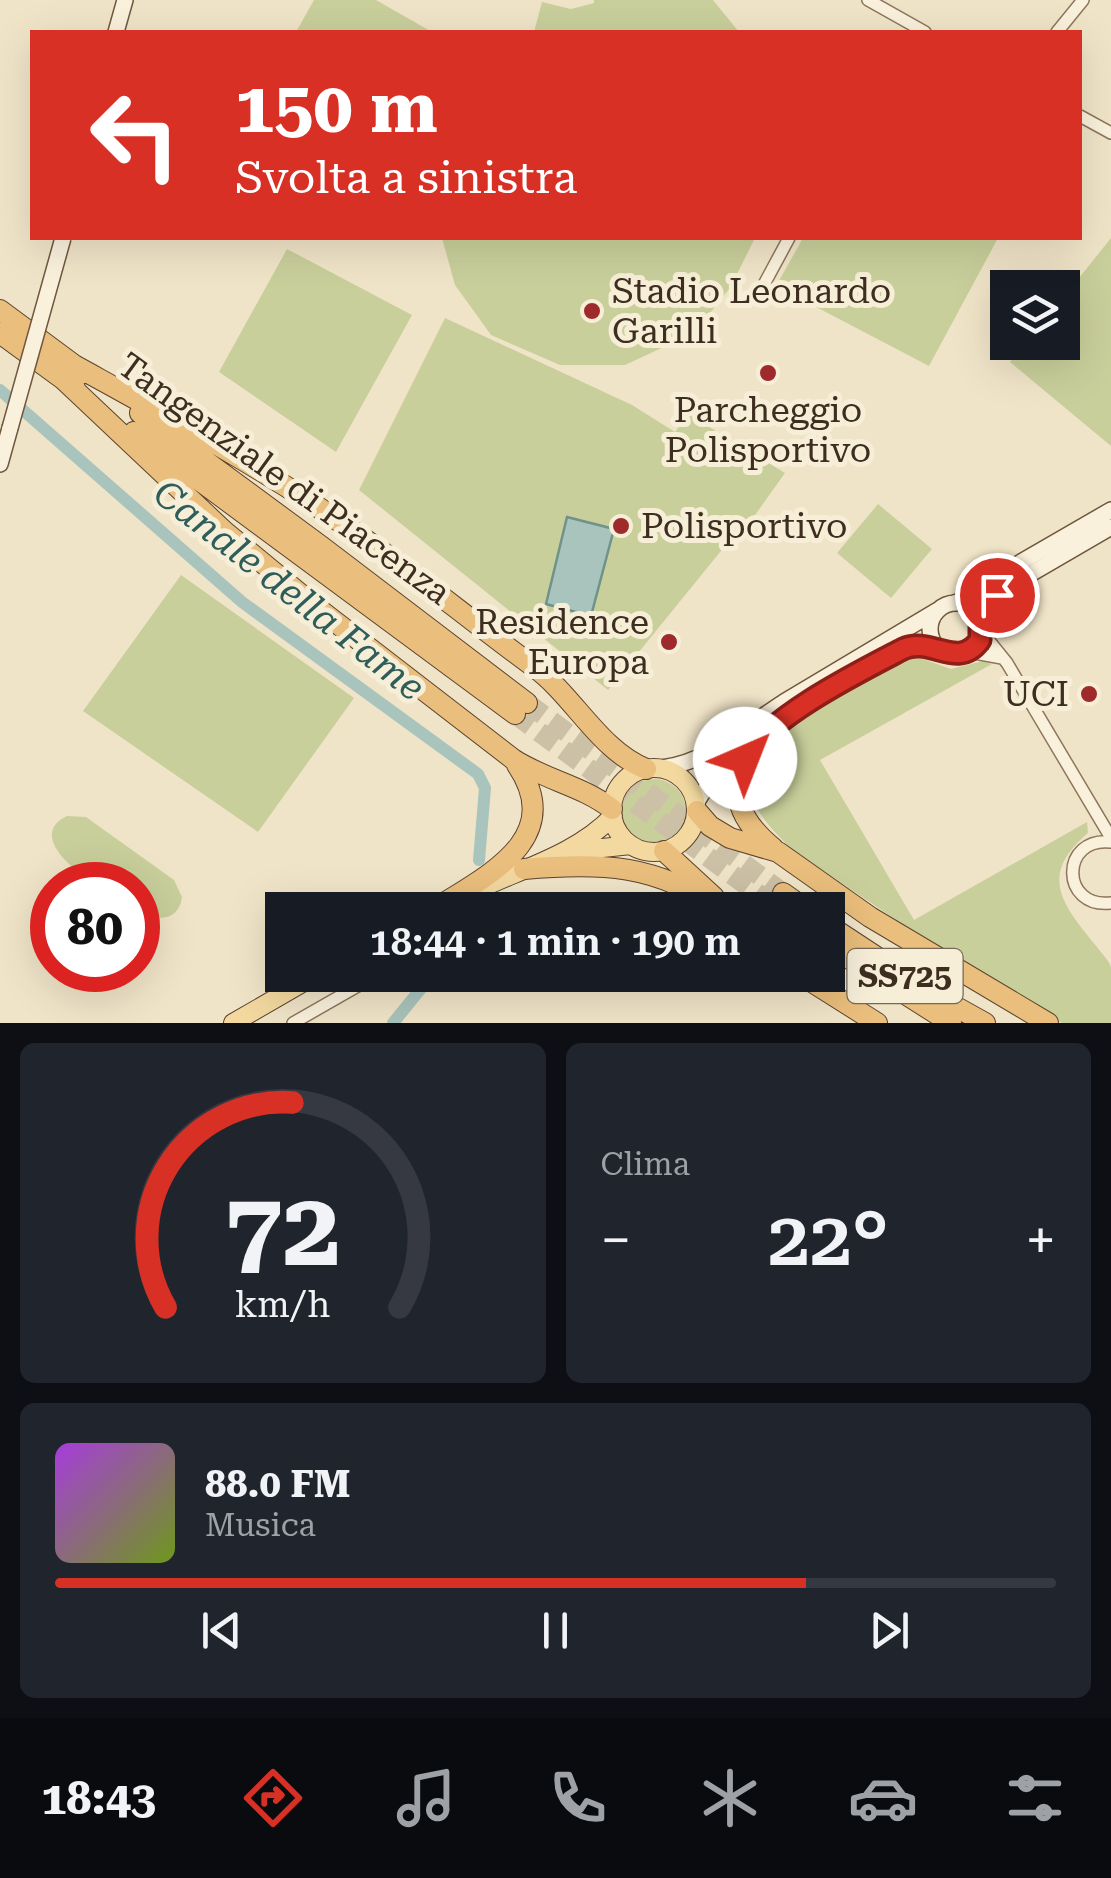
<!DOCTYPE html>
<html lang="it">
<meta charset="utf-8">
<style>
:root{--surface:#171b24;--page:#20242c;--text:#f1f3f6;--muted:#9ea1a6;--line:#363941;--accent:#d93025}
body{margin:0;font-family:"Roboto Serif",serif;background:var(--page);color:var(--text);height:100vh;display:flex;flex-direction:column;font-size:38px;white-space:nowrap}
*{box-sizing:border-box;margin:0}
p{font-size:32px;color:var(--muted)}
.icon{flex:none;width:55px;height:55px;fill:none;stroke:currentColor;stroke-width:2;stroke-linecap:round;stroke-linejoin:round}
.map{position:relative;height:1023px;overflow:hidden}
.side{display:flex;flex-direction:column;gap:20px;padding:20px;background:#0d0f14;flex:1}
.side>*{flex:none}
.hud{position:absolute;left:30px;top:30px;width:1052px;height:210px;border-radius:0px;box-shadow:0 10px 40px #0002;background:#d93025;color:#fff;overflow:hidden}
.tools{position:absolute;left:990px;top:270px;display:grid;gap:20px}
.tools a{display:grid;place-items:center;width:90px;height:90px;border-radius:0px;background:var(--surface);box-shadow:0 10px 40px #0002;font-size:50px}
.speed{position:absolute;left:30px;top:862px;display:flex;gap:20px;font-size:50px;font-weight:700;text-align:center}
.speed>*{display:grid;place-content:center;width:130px;height:130px;border-radius:50%;background:var(--surface);box-shadow:0 10px 40px #0002;line-height:1}
.speed .limit{border:15px solid #d22;background:#fff;color:#111}
.pin{position:absolute;display:grid;place-items:center;width:85px;height:85px;color:#fff;margin:-42px;border:5px solid #fff;border-radius:50%;box-shadow:0 2px 10px #0007}
.me{position:absolute;width:110px;margin:-55px;rotate:44deg;stroke-linejoin:round;filter:drop-shadow(0 0 8px #0008)}
.turn{display:flex;align-items:center;gap:35px;height:210px;padding:0 40px;font-size:45px}
.turn .icon{width:130px;height:130px;stroke-width:2.5}
.turn b{display:block;font-size:70px;line-height:85px}
.big{font-size:75px;font-weight:600;line-height:1.1}
.side .tile{flex:1;display:flex;flex-direction:column;justify-content:center;gap:15px;min-width:0;padding:0 35px;border-radius:15px;background:var(--page)}
.side .dial{align-items:center;gap:0}
.dial svg{height:260px;overflow:visible;fill:none;stroke:var(--line);stroke-width:7;stroke-linecap:round;text-anchor:middle}
.dial text{fill:var(--text);stroke:none}
.song{display:flex;align-items:center;gap:30px}
.cover{width:120px;height:120px;border-radius:15px;background:linear-gradient(135deg,hsl(280 70% 55%),hsl(80 70% 35%))}
.played{height:10px;border-radius:5px;background:linear-gradient(90deg,var(--accent) 75%,var(--line) 75%)}
.keys{display:flex;justify-content:space-around;direction:ltr}
.heat{display:flex;justify-content:space-between;align-items:center;font-size:55px;direction:ltr}
.side .tiles{flex:1;display:grid;gap:20px;grid-template-columns:1fr 1fr}
.tile:last-child{grid-column:span 2}
.trip{position:absolute;left:265px;top:892px;width:580px;height:100px;border-radius:0px;background:var(--surface);box-shadow:0 10px 40px #0002;font-weight:600;line-height:100px;text-align:center}
.dock{display:flex;height:160px;justify-content:space-around;align-items:center;background:#090b0e;color:var(--muted)}
.dock .icon{width:70px;height:70px}
.dock .on{color:var(--accent)}
.dock b{font-size:45px;color:var(--text)}
.map>svg:first-child{display:block}
.green{fill:#c9cf9b}
.water{fill:#a9c4bc;stroke:#6f938a;stroke-width:2.5}
.lines{fill:none;stroke-linecap:round;stroke-linejoin:round}
.canal{stroke:#a9c4bc;stroke-width:12}
.trunk-tunnel{stroke:#ccc0a6;stroke-width:20;stroke-dasharray:20 10;stroke-linecap:butt}
.minor-casing{stroke:#8d765c;stroke-width:14}
.secondary-casing{stroke:#6f573f;stroke-width:18}
.primary-casing{stroke:#5b4430;stroke-width:20}
.trunk-casing{stroke:#5b4430;stroke-width:22}
.minor{stroke:#faf1dc;stroke-width:11}
.secondary{stroke:#faf1dc;stroke-width:15}
.primary{stroke:#f3d9a0;stroke-width:18}
.trunk{stroke:#eabe7c;stroke-width:20}
.secondary-bridge-casing{stroke:#6f573f;stroke-width:18;stroke-linecap:butt}
.secondary-bridge{stroke:#faf1dc;stroke-width:15}
.route-casing{stroke:#8d1f18;stroke-width:25}
.route{stroke:#d93025;stroke-width:18}
.poi-dot{fill:#9e2a2b;stroke:#f7eed8;stroke-width:4}
.labels{text-anchor:middle;dominant-baseline:central;stroke-width:10;stroke-linejoin:round;paint-order:stroke}
.shield{fill:#f7eed8;stroke:#756857;stroke-width:2.5}
.shield-label{font-size:32px;font-weight:bold;fill:#3d2e20}
.poi-label{font-size:35px;fill:#3d2e20;stroke:#f7eed8;text-anchor:start}
.street-label{font-size:35px;fill:#3d2e20;stroke:#f7eed8}
.water-label{font-size:38px;font-style:italic;fill:#2f5d5a;stroke:#f7eed8}
</style>
<div class="map">
<svg width="1111" height="1023" viewBox="0 0 1111 1023">
<rect width="100%" height="100%" fill="#f0e4c8"/>
<!-- green -->
<path class="green" d="M314,0H376L432,32H296Z
M594,0H713L739,32H534L542,2L571,9L594,3Z
M442,238H755L730,288L694,333L625,365H560L491,335L455,285Z
M803,238H998L929,366L776,286Z
M1111,238V446L1010,362L1026,343L1062,342L1063,298Z
M287,249L412,315L336,452L219,372Z
M445,318L632,405L675,432L688,414L785,473L743,532L735,525L725,537L729,541L608,690L359,490Z
M878,504L932,549L891,598L837,553Z
M181,575L354,698L258,832L83,711Z
M917,657L951,669L983,661L992,664L820,760L914,920L1087,822L1088,833C1037,876 1063,905 1097,947C1101,953 1109,960 1111,967C1111,982 1111,1007 1111,1023H1062L908,928L790,848C776,833 753,812 751,789C751,780 754,767 760,759C783,726 878,672 917,657Z
M622 811a32 32 0 1 1 64 0a32 32 0 1 1-64 0Z
M67,816L86,817L174,880L182,897C179,922 155,922 138,910V885C127,885 115,887 105,885C84,881 24,836 67,816Z"/>
<!-- water -->
<path class="water" d="M567,517L614,529L591,616L546,604Z"/>
<g class="lines">
<!-- canal -->
<path class="canal" d="M0,390L242,602L478,774L485,788L479,860
M393,1023L432,975"/>
<!-- trunk-tunnel -->
<path class="trunk-tunnel" d="M527,703L783,893
M515,714L773,905"/>
<defs>
<path id="minor" d="M868,0L925,32
M1057,32L1083,0
M1080,116L1111,133
M761,290L789,238
M982,632L1007,663L1111,838
M969,652L1002,658
M1111,842C1060,836 1060,909 1111,903
M293,1023L377,975"/>
<path id="secondary" d="M116,32L125,0
M0,464L10,428
M954,603L970,598L990,580L1111,510
M930 629a26 26 0 1 1 52 0a26 26 0 1 1-52 0Z
M980,618L997,595L1008,587L1111,527
M662,768C712,761 743,728 784,702C835,671 887,641 938,610
M696,804C723,749 854,670 911,645L923,644L941,650"/>
<path id="primary" d="M612 810a42 42 0 1 1 84 0a42 42 0 1 1-84 0Z
M574,851L631,845
M475,891C521,869 577,854 613,816
M233,1023L316,975"/>
<path id="trunk" d="M0,310L85,373
M0,333L75,388
M74,365C170,418 267,470 356,533C417,576 474,623 534,667C574,696 599,750 646,769
M64,380L224,531L316,607L513,759C545,780 583,786 612,809
M140,413L321,546L527,703
M134,432L515,714
M754,742C730,788 732,814 773,848
M697,811L710,826L730,838L778,852L870,917L1048,1023
M664,851L714,897
M524,869C600,862 657,864 721,910
M783,893L807,910
M773,905L781,910
M433,910C486,876 567,839 517,765
M828,925L933,994L985,1023
M828,945L951,1023
M801,975L877,1023"/>
</defs>
<!-- minor casing -->
<use href="#minor" class="minor-casing"/>
<!-- secondary casing -->
<use href="#secondary" class="secondary-casing"/>
<!-- primary casing -->
<use href="#primary" class="primary-casing"/>
<!-- trunk casing -->
<use href="#trunk" class="trunk-casing"/>
<!-- minor -->
<use href="#minor" class="minor"/>
<!-- secondary -->
<use href="#secondary" class="secondary"/>
<!-- primary -->
<use href="#primary" class="primary"/>
<!-- trunk -->
<use href="#trunk" class="trunk"/>
<defs>
<path id="secondary-bridge" d="M10,428L63,238"/>
</defs>
<!-- secondary-bridge casing -->
<use href="#secondary-bridge" class="secondary-bridge-casing"/>
<!-- secondary-bridge -->
<use href="#secondary-bridge" class="secondary-bridge"/>
</g>
<g class="lines">
<defs>
<path id="route" d="M745,759C768,717 859,672 903,649C931,636 958,671 980,640V618L997,595"/>
</defs>
<!-- route casing -->
<use href="#route" class="route-casing"/>
<!-- route -->
<use href="#route" class="route"/>
</g>
<!-- markers -->
<g class="poi-dot">
<circle cx="592" cy="311" r="10"/>
<circle cx="768" cy="373" r="10"/>
<circle cx="621" cy="526" r="10"/>
<circle cx="669" cy="642" r="10"/>
<circle cx="1089" cy="694" r="10"/>
</g>
<g class="labels">
<!-- shield labels -->
<rect class="shield" x="847.5" y="949" width="115" height="54" rx="8"/>
<g class="shield-label">
<text x="905" y="976">SS725</text>
</g>
<!-- poi labels -->
<g class="poi-label">
<text x="612" y="291">Stadio Leonardo<tspan x="612" dy="40">Garilli</tspan></text>
<text x="768" y="410" text-anchor="middle">Parcheggio<tspan x="768" dy="40">Polisportivo</tspan></text>
<text x="641" y="526">Polisportivo</text>
<text x="649" y="622" text-anchor="end">Residence<tspan x="649" dy="40">Europa</tspan></text>
<text x="1069" y="694" text-anchor="end">UCI</text>
</g>
<!-- street labels -->
<g class="street-label">
<text transform="translate(284 479) rotate(36)">Tangenziale di Piacenza</text>
</g>
<!-- water labels -->
<g class="water-label">
<text transform="translate(289 590) rotate(38)">Canale della Fame</text>
</g>
</g>
</svg>
<div class="tools">
<a><svg class="icon" aria-label="layers" viewBox="0 0 24 24"><path d="M12 4l9 5-9 5-9-5zM3 14l9 5 9-5"/></svg></a>
</div>
<div class="speed"><div class="limit">80</div></div>
<div class="pin" style="left:997px;top:595px;background:#d93025"><svg class="icon" aria-label="arrive" viewBox="0 0 24 24"><path d="M6 21V4h12l-3 4 3 4H6"/></svg></div>
<svg class="me" style="left:745px;top:759px" viewBox="-20 -20 40 40"><circle r="19" fill="#fff"/><path d="M0-13L10 11 0 6-10 11z" fill="#d93025"/></svg>
<div class="trip">18:44 · 1 min · 190 m</div>
<div class="hud">
<div class="turn"><svg class="icon" aria-label="left" viewBox="0 0 24 24"><path d="M17 20v-9H6M10 6l-5 5 5 5"/></svg><div><b>150 m</b>Svolta a sinistra</div></div>
</div>
</div>
<section class="side">
<div class="tiles">
<div class="tile dial"><svg viewBox="0 0 100 80">
<path d="M14 69A42 42 0 1 1 86 69"/>
<path d="M14 69A42 42 0 0 1 53 6" stroke="#d93025"/>
<text x="50" y="56" font-size="32" font-weight="700">72</text>
<text x="50" y="72" font-size="11">km/h</text>
</svg></div>
<div class="tile"><p>Clima</p>
<div class="heat"><a>−</a><b class="big">22°</b><a>+</a></div>
</div>
<div class="tile">
<div class="song"><i class="cover"></i><div><b>88.0 FM</b><p>Musica</p></div></div>
<div class="played"></div>
<div class="keys"><svg class="icon" aria-label="previous" viewBox="0 0 24 24"><path d="M18 5L8 12l10 7zM5 5v14"/></svg><svg class="icon" aria-label="pause" viewBox="0 0 24 24"><path d="M8 5v14M16 5v14"/></svg><svg class="icon" aria-label="next" viewBox="0 0 24 24"><path d="M6 5l10 7-10 7zM19 5v14"/></svg></div>
</div>
</div>
</section>
<nav class="dock">
<b>18:43</b>
<svg class="icon on" aria-label="directions" viewBox="0 0 24 24"><path d="M12 3l9 9-9 9-9-9zM9 14v-3h6M13 9l2 2-2 2"/></svg>
<svg class="icon" aria-label="music" viewBox="0 0 24 24"><path d="M9 18V5l10-2v13"/><circle cx="6" cy="18" r="3"/><circle cx="16" cy="16" r="3"/></svg>
<svg class="icon" aria-label="phone" viewBox="0 0 24 24"><path d="M5 4h4l2 5-3 2q2 4 5 5l2-3 5 2v4C11 20 4 13 5 4z"/></svg>
<svg class="icon" aria-label="climate" viewBox="0 0 24 24"><path d="M12 3v18M4 7l16 10M4 17L20 7"/></svg>
<svg class="icon" aria-label="car" viewBox="0 0 24 24"><path d="M5 17H2v-5l4-1 3-4h7l3 4 3 1v5h-3M9 17h6M6 11h13"/><circle cx="7" cy="17" r="2"/><circle cx="17" cy="17" r="2"/></svg>
<svg class="icon" aria-label="filters" viewBox="0 0 24 24"><path d="M4 7h16M4 17h16"/><circle cx="9" cy="7" r="2"/><circle cx="15" cy="17" r="2"/></svg>
</nav>
